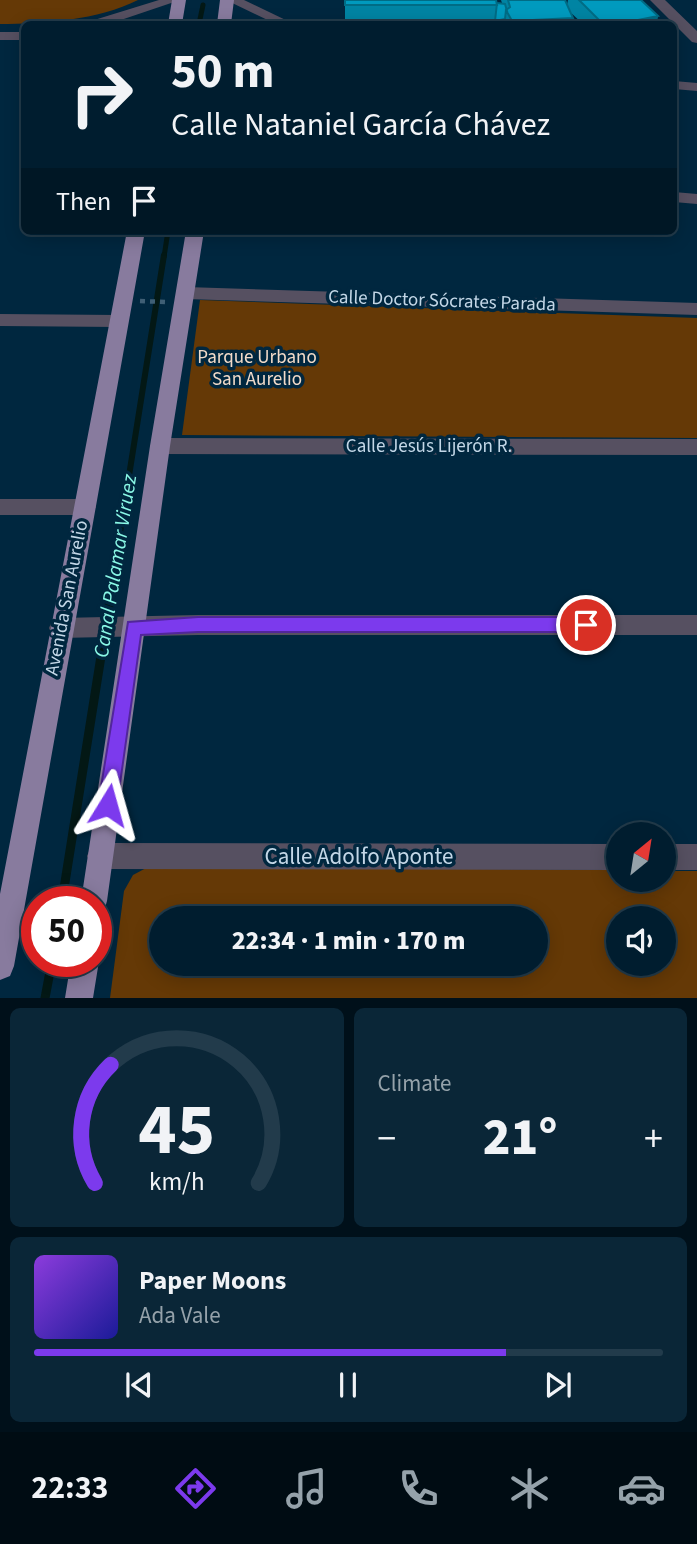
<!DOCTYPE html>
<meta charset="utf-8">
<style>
:root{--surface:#001d2f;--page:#0a2637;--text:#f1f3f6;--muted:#95a2aa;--line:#223b4b;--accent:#7c3aed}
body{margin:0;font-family:"Source Sans 3",sans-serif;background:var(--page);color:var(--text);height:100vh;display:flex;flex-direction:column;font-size:26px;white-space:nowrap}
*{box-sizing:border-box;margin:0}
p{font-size:23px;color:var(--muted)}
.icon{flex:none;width:38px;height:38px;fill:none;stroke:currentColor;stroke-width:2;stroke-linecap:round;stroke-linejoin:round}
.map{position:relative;height:998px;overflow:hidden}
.details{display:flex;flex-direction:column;gap:10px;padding:10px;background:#00101a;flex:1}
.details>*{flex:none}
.top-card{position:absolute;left:21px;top:21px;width:656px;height:214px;border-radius:10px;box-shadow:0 4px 18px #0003,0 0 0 2px var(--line);background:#001d2f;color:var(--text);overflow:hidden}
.needle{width:46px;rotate:30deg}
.tools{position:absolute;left:606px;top:822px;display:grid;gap:14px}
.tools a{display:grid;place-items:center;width:70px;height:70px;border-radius:50%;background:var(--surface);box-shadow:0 4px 18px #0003,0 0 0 2px var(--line);font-size:35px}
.speed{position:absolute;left:21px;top:886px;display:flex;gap:14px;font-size:35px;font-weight:700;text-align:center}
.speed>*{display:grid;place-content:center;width:91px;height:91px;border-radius:50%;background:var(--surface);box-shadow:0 4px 18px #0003,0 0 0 2px var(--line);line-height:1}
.speed .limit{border:10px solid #d22;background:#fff;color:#111}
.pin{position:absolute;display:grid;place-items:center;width:60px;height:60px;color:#fff;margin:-30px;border:4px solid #fff;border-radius:50%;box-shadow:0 2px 7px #0007}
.me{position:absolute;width:77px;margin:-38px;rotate:8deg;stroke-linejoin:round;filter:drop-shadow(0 0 5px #0008)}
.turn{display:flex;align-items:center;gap:24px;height:147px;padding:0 35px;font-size:32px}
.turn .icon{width:91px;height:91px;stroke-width:2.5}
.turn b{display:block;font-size:49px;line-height:60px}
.then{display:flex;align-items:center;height:66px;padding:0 35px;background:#0003;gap:14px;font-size:26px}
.big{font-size:52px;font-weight:800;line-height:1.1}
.details .card{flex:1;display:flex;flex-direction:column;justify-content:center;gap:10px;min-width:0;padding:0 24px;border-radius:10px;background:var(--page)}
.details .dial{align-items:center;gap:0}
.dial svg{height:182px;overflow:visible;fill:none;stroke:var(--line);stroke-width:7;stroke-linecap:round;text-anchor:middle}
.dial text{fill:var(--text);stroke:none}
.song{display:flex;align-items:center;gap:21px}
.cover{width:84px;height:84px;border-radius:10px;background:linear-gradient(135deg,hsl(270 70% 55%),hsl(240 70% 35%))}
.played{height:7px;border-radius:4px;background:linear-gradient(90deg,var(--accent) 75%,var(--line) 75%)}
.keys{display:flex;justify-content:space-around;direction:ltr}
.heat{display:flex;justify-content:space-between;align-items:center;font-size:38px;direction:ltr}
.details .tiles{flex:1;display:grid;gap:10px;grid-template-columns:1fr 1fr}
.card:last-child{grid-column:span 2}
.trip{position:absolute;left:149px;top:906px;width:399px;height:70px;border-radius:35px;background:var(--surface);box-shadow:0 4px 18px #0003,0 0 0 2px var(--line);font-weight:800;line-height:70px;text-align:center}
.tab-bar{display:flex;height:112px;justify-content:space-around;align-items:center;background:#000c13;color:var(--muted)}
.tab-bar .icon{width:49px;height:49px}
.tab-bar .on{color:var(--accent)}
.tab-bar b{font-size:32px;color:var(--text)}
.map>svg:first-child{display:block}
.green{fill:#653906;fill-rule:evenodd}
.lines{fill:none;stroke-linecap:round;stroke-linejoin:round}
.stream-far2{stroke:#031815;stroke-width:5}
.stream-far1{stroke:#031815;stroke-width:6}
.stream{stroke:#031815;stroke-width:9}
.path{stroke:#3f5f75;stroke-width:4.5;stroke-dasharray:5 5;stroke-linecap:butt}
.minor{fill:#565061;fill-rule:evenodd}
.major{fill:#887b9e;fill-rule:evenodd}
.wall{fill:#0084a3}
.shaded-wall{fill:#006c85}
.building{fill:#009abe;stroke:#006c85;stroke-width:2}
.route{fill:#7c3aed;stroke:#51269a;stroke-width:2}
.labels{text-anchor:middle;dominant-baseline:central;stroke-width:7;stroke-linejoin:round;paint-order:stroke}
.street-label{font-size:19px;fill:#c3d7e7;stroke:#00273f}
.park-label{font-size:19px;fill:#f2dbc9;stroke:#00273f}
.water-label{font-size:21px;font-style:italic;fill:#8af9e7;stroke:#00273f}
.near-street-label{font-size:23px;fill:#c3d7e7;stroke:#00273f}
</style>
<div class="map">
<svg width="697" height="998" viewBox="0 0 697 998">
<rect width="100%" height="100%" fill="#00273f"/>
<!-- green -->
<path class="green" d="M0,0H138C98,20 44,24 0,24Z
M200,300L697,318V438L182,435Z
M148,867L618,870V880H663V871H697V998H110L124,891L133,875ZM161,919H536V964H161ZM618,919H663V964H618Z"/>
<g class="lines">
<!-- stream-far2 -->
<path class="stream-far2" d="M199,24L203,5
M164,257L168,231"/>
<!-- stream-far1 -->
<path class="stream-far1" d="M112,583L164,255"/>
<!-- stream -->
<path class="stream" d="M62,901L113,581
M45,998L52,961"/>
<!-- path -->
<path class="path" d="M140,301L166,302"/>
<!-- minor -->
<path class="minor" d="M159,0H180L109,24H89L91,21Z
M226,0H244L294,24H276Z
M650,0H665L697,31V43L692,42Z
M0,32H24V40H0Z
M674,81L697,83V91L674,89Z
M674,192L697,194V204L674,202Z
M186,287L697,303V315L186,299L180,297L177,293L180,289Z
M0,314L118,315L125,316L127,321L125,326L118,327L0,326Z
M160,438L697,439V455L160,454L153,451L150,446L153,441Z
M0,499H85L92,501L96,507L92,513L85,515H0Z
M198,615H697V635H198L60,638L52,635L49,628L52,621L60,618Z
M100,843L618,844V870L100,869L91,865L87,856L91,847Z
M663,844H697V870H663Z"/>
<!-- major -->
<path class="major" d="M172,0H186L182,24H168Z
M220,0H234L231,24H217Z
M127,231H145L14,966L10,976L0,980V894Z
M186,231H204L170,446L107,901L104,911L96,914V901H81L150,446Z
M96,955L99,961L93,998H65L71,961H96Z"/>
</g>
<!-- wall -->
<path class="wall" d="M345,0L502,3L501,0H565L567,5L568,0H641L658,16L656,24H583L569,11L573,18L572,24H345Z"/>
<!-- shaded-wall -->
<path class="shaded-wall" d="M658,16L656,24H618Z
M505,19V24H495V21Z"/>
<!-- building -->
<path class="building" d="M345,0H496L497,5H345Z
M508,0H565L573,18L512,21L506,10L510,7Z
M579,0H641L658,16L618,24H603Z
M497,3L505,4L507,11L506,10L505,19L495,21Z"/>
<!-- route -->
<path class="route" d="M198,617H586L592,619L595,625L592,630L586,632H198L141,635L117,805L114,812L108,815L101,812L98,805L128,622Z"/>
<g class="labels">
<!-- street labels -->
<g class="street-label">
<text transform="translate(442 301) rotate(2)">Calle Doctor Sócrates Parada</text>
<text x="429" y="446">Calle Jesús Lijerón R.</text>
<text transform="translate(67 598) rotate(-79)">Avenida San Aurelio</text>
</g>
<!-- park labels -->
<g class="park-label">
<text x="257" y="357">Parque Urbano<tspan x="257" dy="22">San Aurelio</tspan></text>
</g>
<!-- water labels -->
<g class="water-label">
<text transform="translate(115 566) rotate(-81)">Canal Palamar Viruez</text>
</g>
<!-- near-street labels -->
<g class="near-street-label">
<text x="359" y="856">Calle Adolfo Aponte</text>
</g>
</g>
</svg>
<div class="tools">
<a><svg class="needle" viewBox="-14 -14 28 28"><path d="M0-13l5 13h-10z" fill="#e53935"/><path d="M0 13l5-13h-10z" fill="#95a2aa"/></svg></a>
<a><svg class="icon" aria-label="sound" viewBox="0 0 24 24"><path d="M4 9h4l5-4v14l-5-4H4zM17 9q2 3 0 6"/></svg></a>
</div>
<div class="speed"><div class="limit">50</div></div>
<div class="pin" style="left:586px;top:625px;background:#d93025"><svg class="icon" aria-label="arrive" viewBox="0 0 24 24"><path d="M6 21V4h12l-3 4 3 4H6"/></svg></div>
<svg class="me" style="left:108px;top:805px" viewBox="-20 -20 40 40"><path d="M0-17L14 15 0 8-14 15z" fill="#7c3aed" stroke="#fff" stroke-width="4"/></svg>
<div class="trip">22:34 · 1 min · 170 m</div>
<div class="top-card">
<div class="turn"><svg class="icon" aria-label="right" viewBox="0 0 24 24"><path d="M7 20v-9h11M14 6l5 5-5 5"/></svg><div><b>50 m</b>Calle Nataniel García Chávez</div></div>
<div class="then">Then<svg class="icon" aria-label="arrive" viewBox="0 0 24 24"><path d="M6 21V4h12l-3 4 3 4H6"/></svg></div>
</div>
</div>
<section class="details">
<div class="tiles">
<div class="card dial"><svg viewBox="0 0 100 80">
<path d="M14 69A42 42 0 1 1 86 69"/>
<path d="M14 69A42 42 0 0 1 21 17" stroke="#7c3aed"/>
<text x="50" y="56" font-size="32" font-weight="700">45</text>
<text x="50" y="72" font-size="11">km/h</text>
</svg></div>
<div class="card"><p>Climate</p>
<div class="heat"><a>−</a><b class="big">21°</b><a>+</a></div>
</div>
<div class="card">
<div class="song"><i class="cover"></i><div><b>Paper Moons</b><p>Ada Vale</p></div></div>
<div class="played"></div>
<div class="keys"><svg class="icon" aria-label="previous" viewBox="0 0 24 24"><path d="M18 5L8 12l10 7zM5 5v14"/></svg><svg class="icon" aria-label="pause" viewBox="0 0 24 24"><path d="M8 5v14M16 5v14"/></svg><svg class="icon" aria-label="next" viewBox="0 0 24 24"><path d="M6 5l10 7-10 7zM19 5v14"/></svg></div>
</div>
</div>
</section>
<nav class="tab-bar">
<b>22:33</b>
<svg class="icon on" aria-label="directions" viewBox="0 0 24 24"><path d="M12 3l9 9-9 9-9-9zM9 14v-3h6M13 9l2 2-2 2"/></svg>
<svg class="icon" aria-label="music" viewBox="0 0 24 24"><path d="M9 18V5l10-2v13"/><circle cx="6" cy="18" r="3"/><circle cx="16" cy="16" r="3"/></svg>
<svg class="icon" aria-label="phone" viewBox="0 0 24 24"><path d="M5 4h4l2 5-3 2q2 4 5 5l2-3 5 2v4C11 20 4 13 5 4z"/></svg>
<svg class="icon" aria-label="climate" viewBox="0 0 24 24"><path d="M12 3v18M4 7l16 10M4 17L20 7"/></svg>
<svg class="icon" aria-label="car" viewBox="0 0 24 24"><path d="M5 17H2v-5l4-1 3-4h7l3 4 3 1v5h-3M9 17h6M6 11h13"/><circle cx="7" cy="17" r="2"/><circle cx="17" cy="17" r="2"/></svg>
</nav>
